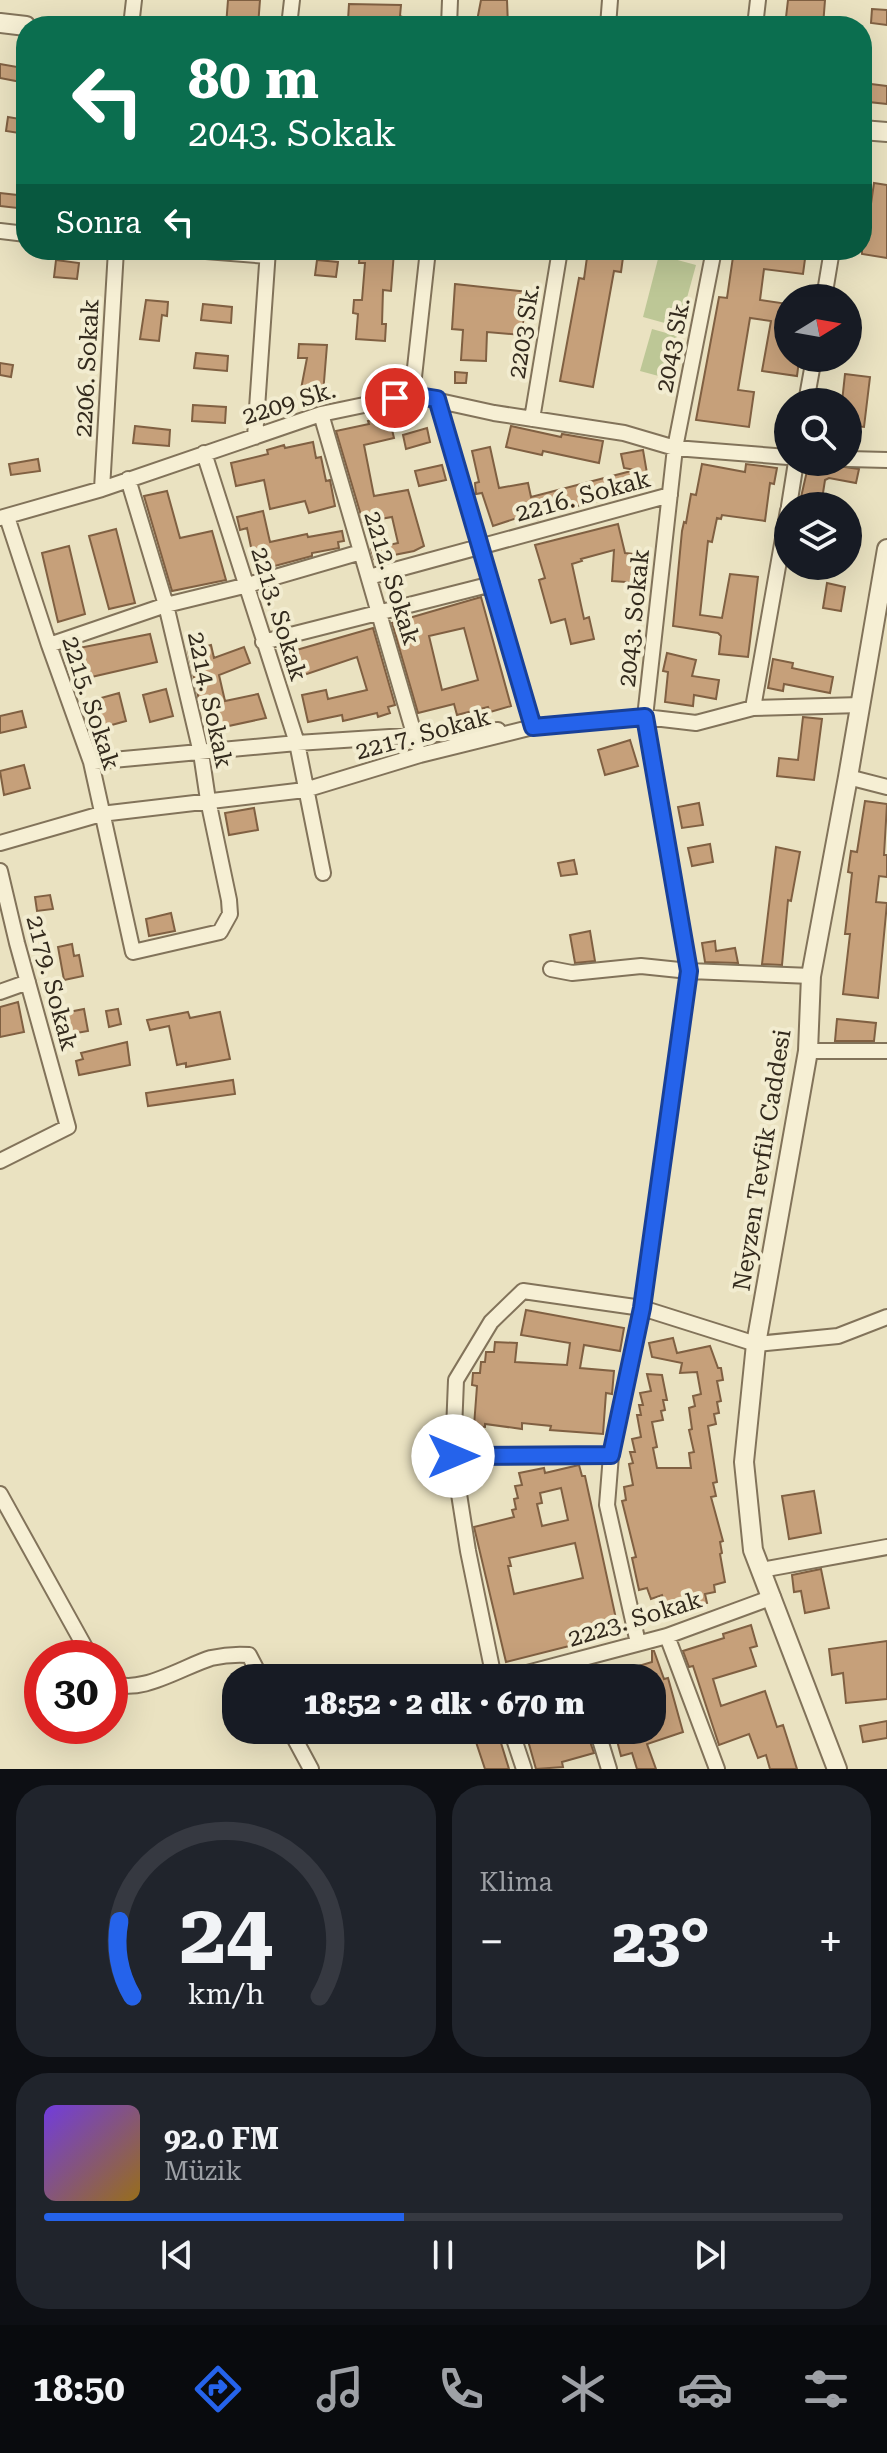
<!DOCTYPE html>
<html lang="tr">
<meta charset="utf-8">
<style>
:root{--surface:#171b24;--page:#20242c;--text:#f1f3f6;--muted:#9ea1a6;--line:#363941;--accent:#2563eb}
body{margin:0;font-family:"Roboto Serif",serif;background:var(--page);color:var(--text);height:100vh;display:flex;flex-direction:column;font-size:30px;white-space:nowrap}
*{box-sizing:border-box;margin:0}
p{font-size:26px;color:var(--muted)}
.icon{flex:none;width:44px;height:44px;fill:none;stroke:currentColor;stroke-width:2;stroke-linecap:round;stroke-linejoin:round}
.map{position:relative;height:1769px;overflow:hidden}
.panel{display:flex;flex-direction:column;gap:16px;padding:16px;background:#0d0f14;flex:1}
.panel>*{flex:none}
.banner{position:absolute;left:16px;top:16px;width:856px;height:244px;border-radius:32px;box-shadow:0 8px 32px #0002;background:#0b6e4f;color:#fff;overflow:hidden}
.needle{width:52px;rotate:79deg}
.tools{position:absolute;left:774px;top:284px;display:grid;gap:16px}
.tools a{display:grid;place-items:center;width:88px;height:88px;border-radius:50%;background:var(--surface);box-shadow:0 8px 32px #0002;font-size:40px}
.speed{position:absolute;left:24px;top:1640px;display:flex;gap:16px;font-size:40px;font-weight:700;text-align:center}
.speed>*{display:grid;place-content:center;width:104px;height:104px;border-radius:50%;background:var(--surface);box-shadow:0 8px 32px #0002;line-height:1}
.speed .limit{border:12px solid #d22;background:#fff;color:#111}
.pin{position:absolute;display:grid;place-items:center;width:68px;height:68px;color:#fff;margin:-34px;border:4px solid #fff;border-radius:50%;box-shadow:0 2px 8px #0007}
.me{position:absolute;width:88px;margin:-44px;rotate:90deg;stroke-linejoin:round;filter:drop-shadow(0 0 6px #0008)}
.turn{display:flex;align-items:center;gap:28px;height:168px;padding:0 40px;font-size:36px}
.turn .icon{width:104px;height:104px;stroke-width:2.5}
.turn b{display:block;font-size:56px;line-height:68px}
.then{display:flex;align-items:center;height:76px;padding:0 40px;background:#0003;gap:16px;font-size:30px}
.big{font-size:60px;font-weight:800;line-height:1.1}
.panel .tile{flex:1;display:flex;flex-direction:column;justify-content:center;gap:12px;min-width:0;padding:0 28px;border-radius:32px;background:var(--page)}
.panel .dial{align-items:center;gap:0}
.dial svg{height:208px;overflow:visible;fill:none;stroke:var(--line);stroke-width:7;stroke-linecap:round;text-anchor:middle}
.dial text{fill:var(--text);stroke:none}
.song{display:flex;align-items:center;gap:24px}
.cover{width:96px;height:96px;border-radius:12px;background:linear-gradient(135deg,hsl(260 70% 55%),hsl(40 70% 35%))}
.played{height:8px;border-radius:4px;background:linear-gradient(90deg,var(--accent) 45%,var(--line) 45%)}
.keys{display:flex;justify-content:space-around;direction:ltr}
.heat{display:flex;justify-content:space-between;align-items:center;font-size:44px;direction:ltr}
.panel .tiles{flex:1;display:grid;gap:16px;grid-template-columns:1fr 1fr}
.tile:last-child{grid-column:span 2}
.trip{position:absolute;left:222px;top:1664px;width:444px;height:80px;border-radius:32px;background:var(--surface);box-shadow:0 8px 32px #0002;font-weight:800;line-height:80px;text-align:center}
.dock{display:flex;height:128px;justify-content:space-around;align-items:center;background:#090b0e;color:var(--muted)}
.dock .icon{width:56px;height:56px}
.dock .on{color:var(--accent)}
.dock b{font-size:36px;color:var(--text)}
.map>svg:first-child{display:block}
.green{fill:#bdc796}
.building{fill:#c6a07a;stroke:#806042;stroke-width:2;fill-rule:evenodd}
.lines{fill:none;stroke-linecap:round;stroke-linejoin:round}
.minor-casing{stroke:#82735a;stroke-width:18}
.tertiary-casing{stroke:#82735a;stroke-width:22}
.minor{stroke:#f6efd4;stroke-width:14}
.tertiary{stroke:#f6efd4;stroke-width:18}
.route-casing{stroke:#184099;stroke-width:20}
.route{stroke:#2563eb;stroke-width:14}
.labels{text-anchor:middle;dominant-baseline:central;stroke-width:8;stroke-linejoin:round;paint-order:stroke}
.street-label{font-size:24px;fill:#332a1d;stroke:#f2ecd0}
</style>
<div class="map">
<svg width="887" height="1769" viewBox="0 0 887 1769">
<rect width="100%" height="100%" fill="#eae2c1"/>
<!-- green -->
<path class="green" d="M659,255L696,265L679,327L643,317Z
M652,329L677,336L666,378L640,371Z"/>
<!-- building -->
<path class="building" d="M228,0H260L258,26H226Z
M481,0H507L508,26H476Z
M788,0H825L823,26H785Z
M349,4L401,5L400,16L423,26L348,20Z
M872,9L887,10V25L871,23Z
M0,64L23,68L21,82L0,78Z
M871,84L887,86V104L869,102Z
M8,117L26,120V134L6,131Z
M874,183L887,185V258L862,254V237L866,238Z
M0,193L26,196V209L0,206Z
M360,250L394,252L391,291L383,290L382,324H386L385,341L356,339L358,314L353,313L354,300H362L365,263H359Z
M588,250H624L621,272L614,271L593,387L560,381L579,278L584,279Z
M734,250H754L805,259L803,274L764,269L760,300L788,304V358L799,360L797,376L762,371L771,321L750,318L738,390L754,392L749,427L696,420L719,297L727,298Z
M56,260L79,263L77,279L54,277Z
M317,260L338,262L336,277L315,275Z
M455,284L528,292L521,335L487,332L486,361L461,360L463,330L452,329Z
M146,300L168,302L167,316L162,315L159,341L140,339Z
M203,304L232,307L231,323L201,320Z
M299,344L327,345L323,394L301,389L307,358H298Z
M196,353L228,356L227,371L194,368Z
M0,363L13,365L11,377L0,375Z
M455,372L467,373L466,383H455Z
M845,374L870,377L864,427L848,425V402H842Z
M193,405L226,407L225,423L192,421Z
M389,417L394,438L364,445L374,496L408,490L424,546L414,551L374,559L371,549L398,543L392,517L363,522L336,431L369,424L368,421Z
M135,426L170,430L169,446L133,443Z
M511,426L561,437L562,434L603,441L599,463L543,451L542,455L506,447Z
M427,428L430,442L406,449L403,435Z
M313,442L316,458L321,457L326,481L330,480L335,506L309,513L305,501L270,509L264,480L236,486L231,463L268,454L267,450L284,445L285,448Z
M490,447L499,488L528,483L531,497L635,470L624,468L621,454L643,450L649,485L613,492L614,497L540,515V519L521,522L520,517L493,526L482,493L476,494L475,483L479,482L472,451Z
M38,459L40,471L11,475L9,464Z
M809,462L859,469L856,483L829,478L825,480L821,506H799Z
M702,464L745,472L746,464L777,468L774,484L770,483L765,521L722,515L721,519L717,518L712,542L708,541L700,615L722,618L730,574L758,577L748,657L719,654L721,636L718,633L673,626L682,531L684,522L686,523L691,494L696,495Z
M442,465L446,480L419,486L415,471Z
M167,491L180,538L212,531L226,580L172,591L144,496Z
M263,511L270,542L307,534L308,537L342,531L344,541L338,542L339,548L312,553V556L256,571L247,528L240,530L237,517Z
M618,524L625,553L643,555L640,583L612,581L614,550L581,559L582,561L572,564L584,619L589,617L594,639L571,644L565,619L551,623L539,580L545,578L535,545Z
M116,529L135,603L109,609L89,536Z
M69,546L85,614L58,622L42,553Z
M827,583L845,587L841,611L823,608Z
M481,597L511,706L490,712L488,707L457,715L454,704L418,713L392,623ZM464,628L478,680L442,690L429,636Z
M373,628L395,705L388,707L390,713L378,717L377,713L343,721L342,715L308,722L302,695L326,690L328,699L367,690L357,657L301,676L293,651Z
M150,634L157,662L87,678L79,648Z
M211,645L214,658L244,647L250,663L219,675L225,701L258,694L266,718L210,730L203,699L199,700L188,651Z
M667,653L696,660L692,676L719,680L716,699L694,695L693,706L665,702L668,672L663,671Z
M773,659L793,663L792,668L833,677L830,693L784,684L783,691L768,688Z
M166,689L173,716L150,722L143,695Z
M119,693L126,721L101,728L94,700Z
M22,711L26,727L0,733V716Z
M803,717L822,719L814,780L777,776L779,758L798,760Z
M630,740L638,766L605,775L598,750Z
M24,765L30,788L4,795L0,771Z
M865,801L887,804L884,855H887V877L879,876L876,902L887,903L878,998L843,994L850,934H845L852,873L848,872L851,851L857,852Z
M699,803L703,825L682,828L678,807Z
M254,808L258,830L229,835L225,813Z
M710,844L713,862L692,866L688,848Z
M776,847L800,852L791,901L788,900L782,965L762,964Z
M574,860L577,874L561,876L558,863Z
M50,895L53,909L37,911L35,897Z
M171,913L175,931L149,936L146,919Z
M590,931L595,961L575,963L570,935Z
M715,941L716,951L735,948L738,963L705,962L702,943Z
M72,944L74,956L79,955L83,976L64,980L58,947Z
M18,1002L24,1032L0,1037V1007Z
M84,1009L88,1031L65,1035L63,1020L68,1019L67,1015L69,1012Z
M118,1009L121,1024L109,1027L106,1011Z
M188,1012L190,1018L220,1012L230,1059L186,1067V1063L177,1065L169,1026L150,1030L147,1020Z
M837,1019L876,1023L874,1041H835Z
M127,1042L130,1065L79,1075L76,1061L83,1059L81,1053Z
M233,1080L235,1094L148,1106L146,1093Z
M526,1310L624,1328L620,1351L584,1345L580,1368L614,1371L612,1394L606,1393L603,1434L550,1430L551,1426L522,1423V1429L485,1424V1427L474,1426L477,1386L472,1385L473,1373H480L481,1362H485L486,1352H494L495,1342L517,1343L515,1362L567,1365L570,1343L521,1335Z
M673,1338L677,1353L710,1346L718,1368H721L723,1380L717,1381L721,1401L717,1402L719,1413L714,1414L716,1424L708,1426L717,1482L713,1483L716,1496L711,1497L723,1541L720,1542L722,1553L720,1554L725,1582L714,1585L715,1592L705,1594L707,1603L695,1605L696,1609L669,1616L662,1595L651,1599L647,1588L639,1590L632,1558L636,1557L622,1501L626,1500L624,1487L633,1485L629,1464L633,1463L630,1452H635L632,1439L641,1437L637,1415H641L639,1405H643L640,1393L651,1391L647,1374L662,1375L667,1400H663L665,1410L661,1411L663,1420L652,1422L657,1447L653,1448L657,1468H691L689,1453L694,1452L689,1430L692,1429L689,1408L695,1406L693,1396L701,1394L697,1372L680,1373L682,1363L652,1357L649,1343Z
M579,1465L582,1476H585L618,1628L583,1636L585,1642L506,1662L474,1527L514,1517L512,1510L516,1509L514,1499L518,1498L515,1486L522,1485L519,1473L544,1468L545,1473ZM561,1488L568,1520L542,1526L537,1504L542,1503L540,1493ZM575,1543L583,1578L514,1594L508,1566H511L509,1558Z
M814,1491L821,1533L789,1539L782,1496Z
M821,1569L829,1608L805,1613L801,1591L794,1592L792,1575Z
M751,1625L757,1646L750,1648L756,1666L713,1679L721,1706L765,1691L777,1727L783,1725L797,1769H770L766,1755L758,1758L749,1734L719,1745L693,1666L689,1667L683,1651L724,1638L723,1634Z
M887,1641V1699L846,1703L843,1673L832,1675L829,1649Z
M652,1651H654L664,1679L668,1678L683,1732L647,1744L656,1769H637L632,1753L621,1756L615,1733L657,1730L652,1715V1678H610L609,1675L652,1662Z
M887,1721V1738L863,1742L860,1726Z
M472,1730H497L509,1769H485Z
M525,1730H586L594,1753L562,1762L563,1767L536,1769Z"/>
<g class="lines">
<defs>
<path id="minor" d="M131,26L134,0
M289,26L292,0
M449,26L450,0
M608,26L610,0
M755,26L758,0
M0,231L26,234
M193,250L268,256
M824,298L832,250
M412,395L428,250
M437,399L533,727H527
M806,402L814,358
M321,414L417,744
M532,419L560,250
M255,437L268,250
M204,453L297,743L323,873
M848,459L887,460
M102,489L116,250
M789,506L796,462
M7,517L49,645L91,762L133,952L220,932L230,914L229,900L208,800L201,753L166,605L128,479
M0,518L102,489L321,414L412,395L494,413L624,433L675,448L788,457
M369,577L670,495
M263,642L492,584
M49,645L166,605L248,585L361,552
M753,708L788,510
M91,762L297,743L498,730
M848,777L887,787
M0,843L101,814L305,790L420,755L533,727L645,717L696,723L753,708L861,705
M0,871L17,943L68,1127L0,1161
M551,969L572,973L641,966L689,971L811,976
M0,992L28,982
M808,1051H887
M453,1456L611,1455
M0,1494L91,1658
M761,1570L887,1547
M667,1636L717,1769
M638,1643L607,1505L611,1455L642,1308L689,971L645,717L675,448L714,250
M577,1660L582,1678
M494,1678L468,1551L453,1456L456,1380L491,1322L523,1291L642,1308L756,1344L838,1336L887,1317
M508,1678L667,1636L773,1597
M110,1681C136,1698 184,1666 211,1658C224,1655 236,1654 249,1655L261,1678
M290,1730L311,1769
M511,1730L524,1769
M597,1730L609,1769"/>
<path id="tertiary" d="M0,23L26,26
M862,130L887,132
M837,1769L753,1550L744,1462L756,1344L808,1051L811,976L848,777L887,549"/>
</defs>
<!-- minor casing -->
<use href="#minor" class="minor-casing"/>
<!-- tertiary casing -->
<use href="#tertiary" class="tertiary-casing"/>
<!-- minor -->
<use href="#minor" class="minor"/>
<!-- tertiary -->
<use href="#tertiary" class="tertiary"/>
</g>
<g class="lines">
<defs>
<path id="route" d="M395,398L412,395L437,399L533,727L645,717L689,971L642,1308L611,1455L453,1456"/>
</defs>
<!-- route casing -->
<use href="#route" class="route-casing"/>
<!-- route -->
<use href="#route" class="route"/>
</g>
<g class="labels">
<!-- street labels -->
<g class="street-label">
<text transform="translate(524 331) rotate(-81)">2203 Sk.</text>
<text transform="translate(673 345) rotate(-79)">2043 Sk.</text>
<text transform="translate(87 368) rotate(-87)">2206. Sokak</text>
<text transform="translate(289 403) rotate(-17)">2209 Sk.</text>
<text transform="translate(583 496) rotate(-15)">2216. Sokak</text>
<text transform="translate(392 578) rotate(73)">2212. Sokak</text>
<text transform="translate(279 614) rotate(73)">2213. Sokak</text>
<text transform="translate(634 618) rotate(-84)">2043. Sokak</text>
<text transform="translate(210 700) rotate(78)">2214. Sokak</text>
<text transform="translate(91 703) rotate(72)">2215. Sokak</text>
<text transform="translate(423 734) rotate(-15)">2217. Sokak</text>
<text transform="translate(52 983) rotate(75)">2179. Sokak</text>
<text transform="translate(762 1160) rotate(-81)">Neyzen Tevfik Caddesi</text>
<text transform="translate(635 1619) rotate(-17)">2223. Sokak</text>
</g>
</g>
</svg>
<div class="tools">
<a><svg class="needle" viewBox="-14 -14 28 28"><path d="M0-13l5 13h-10z" fill="#e53935"/><path d="M0 13l5-13h-10z" fill="#9ea1a6"/></svg></a>
<a><svg class="icon" aria-label="search" viewBox="0 0 24 24"><circle cx="10" cy="10" r="6"/><path d="M15 15l6 6"/></svg></a>
<a><svg class="icon" aria-label="layers" viewBox="0 0 24 24"><path d="M12 4l9 5-9 5-9-5zM3 14l9 5 9-5"/></svg></a>
</div>
<div class="speed"><div class="limit">30</div></div>
<div class="pin" style="left:395px;top:398px;background:#d93025"><svg class="icon" aria-label="arrive" viewBox="0 0 24 24"><path d="M6 21V4h12l-3 4 3 4H6"/></svg></div>
<svg class="me" style="left:453px;top:1456px" viewBox="-20 -20 40 40"><circle r="19" fill="#fff"/><path d="M0-13L10 11 0 6-10 11z" fill="#2563eb"/></svg>
<div class="trip">18:52 · 2 dk · 670 m</div>
<div class="banner">
<div class="turn"><svg class="icon" aria-label="left" viewBox="0 0 24 24"><path d="M17 20v-9H6M10 6l-5 5 5 5"/></svg><div><b>80 m</b>2043. Sokak</div></div>
<div class="then">Sonra<svg class="icon" aria-label="left" viewBox="0 0 24 24"><path d="M17 20v-9H6M10 6l-5 5 5 5"/></svg></div>
</div>
</div>
<section class="panel">
<div class="tiles">
<div class="tile dial"><svg viewBox="0 0 100 80">
<path d="M14 69A42 42 0 1 1 86 69"/>
<path d="M14 69A42 42 0 0 1 9 40" stroke="#2563eb"/>
<text x="50" y="56" font-size="32" font-weight="700">24</text>
<text x="50" y="72" font-size="11">km/h</text>
</svg></div>
<div class="tile"><p>Klima</p>
<div class="heat"><a>−</a><b class="big">23°</b><a>+</a></div>
</div>
<div class="tile">
<div class="song"><i class="cover"></i><div><b>92.0 FM</b><p>Müzik</p></div></div>
<div class="played"></div>
<div class="keys"><svg class="icon" aria-label="previous" viewBox="0 0 24 24"><path d="M18 5L8 12l10 7zM5 5v14"/></svg><svg class="icon" aria-label="pause" viewBox="0 0 24 24"><path d="M8 5v14M16 5v14"/></svg><svg class="icon" aria-label="next" viewBox="0 0 24 24"><path d="M6 5l10 7-10 7zM19 5v14"/></svg></div>
</div>
</div>
</section>
<nav class="dock">
<b>18:50</b>
<svg class="icon on" aria-label="directions" viewBox="0 0 24 24"><path d="M12 3l9 9-9 9-9-9zM9 14v-3h6M13 9l2 2-2 2"/></svg>
<svg class="icon" aria-label="music" viewBox="0 0 24 24"><path d="M9 18V5l10-2v13"/><circle cx="6" cy="18" r="3"/><circle cx="16" cy="16" r="3"/></svg>
<svg class="icon" aria-label="phone" viewBox="0 0 24 24"><path d="M5 4h4l2 5-3 2q2 4 5 5l2-3 5 2v4C11 20 4 13 5 4z"/></svg>
<svg class="icon" aria-label="climate" viewBox="0 0 24 24"><path d="M12 3v18M4 7l16 10M4 17L20 7"/></svg>
<svg class="icon" aria-label="car" viewBox="0 0 24 24"><path d="M5 17H2v-5l4-1 3-4h7l3 4 3 1v5h-3M9 17h6M6 11h13"/><circle cx="7" cy="17" r="2"/><circle cx="17" cy="17" r="2"/></svg>
<svg class="icon" aria-label="filters" viewBox="0 0 24 24"><path d="M4 7h16M4 17h16"/><circle cx="9" cy="7" r="2"/><circle cx="15" cy="17" r="2"/></svg>
</nav>
